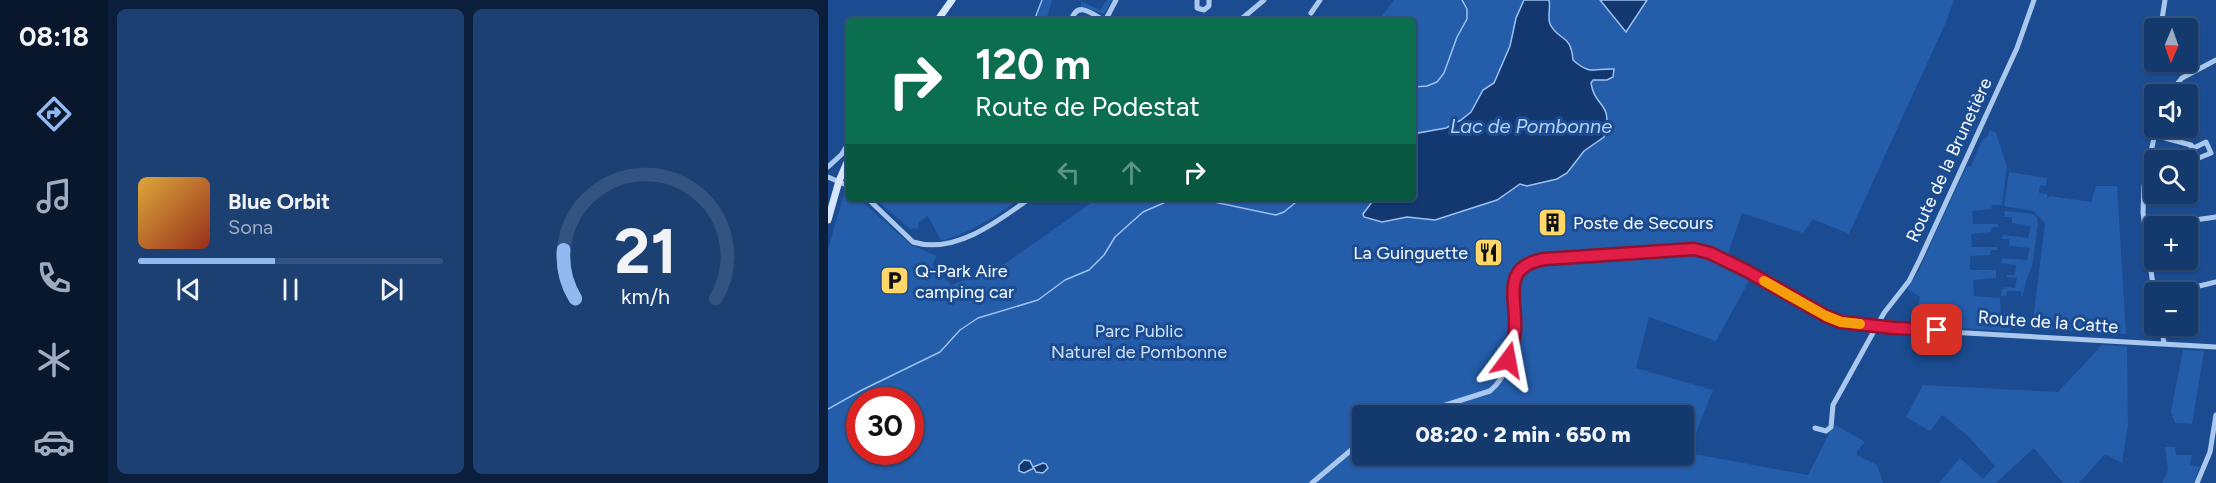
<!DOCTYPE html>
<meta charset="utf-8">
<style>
:root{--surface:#14396d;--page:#1d4072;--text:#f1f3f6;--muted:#9dacc2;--line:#335380;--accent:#90b9f0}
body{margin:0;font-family:Figtree,sans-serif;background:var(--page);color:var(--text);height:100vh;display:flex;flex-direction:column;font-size:22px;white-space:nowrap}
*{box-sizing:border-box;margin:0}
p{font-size:20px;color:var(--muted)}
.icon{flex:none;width:33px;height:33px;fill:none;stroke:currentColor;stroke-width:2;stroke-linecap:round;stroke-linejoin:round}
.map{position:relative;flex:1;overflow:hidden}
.sheet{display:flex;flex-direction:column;gap:9px;padding:9px;background:#0b1f3c;width:720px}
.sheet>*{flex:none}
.guide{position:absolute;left:18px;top:18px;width:570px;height:183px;border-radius:6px;box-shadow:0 2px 4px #0004,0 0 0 2px var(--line);background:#0b6e4f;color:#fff;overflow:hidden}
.needle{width:39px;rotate:182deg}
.buttons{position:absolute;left:1316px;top:18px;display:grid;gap:12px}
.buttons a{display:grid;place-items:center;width:54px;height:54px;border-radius:6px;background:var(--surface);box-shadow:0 2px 4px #0004,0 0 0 2px var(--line);font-size:30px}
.speed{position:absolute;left:18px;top:387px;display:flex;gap:12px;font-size:30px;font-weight:700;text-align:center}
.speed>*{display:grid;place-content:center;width:78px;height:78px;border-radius:50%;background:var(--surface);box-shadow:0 2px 4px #0004,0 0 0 2px var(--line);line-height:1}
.speed .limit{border:9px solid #d22;background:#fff;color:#111}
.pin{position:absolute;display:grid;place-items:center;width:51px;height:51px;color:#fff;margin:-26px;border-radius:12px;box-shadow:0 3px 9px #0006}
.me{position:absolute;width:66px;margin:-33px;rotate:13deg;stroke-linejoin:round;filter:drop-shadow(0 0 4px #0008)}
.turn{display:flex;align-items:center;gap:21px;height:126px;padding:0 30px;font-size:27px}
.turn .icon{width:78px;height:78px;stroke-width:2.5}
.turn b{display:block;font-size:42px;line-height:51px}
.lanes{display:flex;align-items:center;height:57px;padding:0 30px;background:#0003;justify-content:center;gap:30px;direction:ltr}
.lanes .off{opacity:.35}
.sheet .card{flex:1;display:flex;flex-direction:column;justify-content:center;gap:9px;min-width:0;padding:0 21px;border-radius:9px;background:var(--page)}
.sheet .dial{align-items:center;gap:0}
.dial svg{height:156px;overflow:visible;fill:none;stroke:var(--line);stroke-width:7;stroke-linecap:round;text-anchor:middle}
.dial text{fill:var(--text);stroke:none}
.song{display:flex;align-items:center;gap:18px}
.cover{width:72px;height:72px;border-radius:9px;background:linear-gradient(135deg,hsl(40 70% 55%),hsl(10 70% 35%))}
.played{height:6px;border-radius:3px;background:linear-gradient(90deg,var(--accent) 45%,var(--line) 45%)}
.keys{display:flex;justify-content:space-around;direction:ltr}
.sheet .tiles{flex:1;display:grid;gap:9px;grid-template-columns:repeat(2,1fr)}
.trip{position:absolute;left:524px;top:405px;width:342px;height:60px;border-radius:6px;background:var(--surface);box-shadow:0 2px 4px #0004,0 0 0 2px var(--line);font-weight:800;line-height:60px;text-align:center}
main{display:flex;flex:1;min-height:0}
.tab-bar{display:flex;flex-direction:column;width:108px;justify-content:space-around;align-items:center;background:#08172c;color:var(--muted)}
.tab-bar .icon{width:42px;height:42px}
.tab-bar .selected{color:var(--accent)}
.tab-bar b{font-size:27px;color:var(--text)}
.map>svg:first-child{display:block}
.green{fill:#245daa;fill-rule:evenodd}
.water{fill:#12386f;stroke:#9dc2f0;stroke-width:1.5}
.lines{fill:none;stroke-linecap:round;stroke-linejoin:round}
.stream{stroke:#9dc2f0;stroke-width:1.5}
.street{stroke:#aac8ee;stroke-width:5}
.secondary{stroke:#d7e6fa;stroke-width:7}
.route-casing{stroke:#92132f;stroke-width:15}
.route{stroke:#e11d48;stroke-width:10}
.slow{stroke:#f59e0b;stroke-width:10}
.labels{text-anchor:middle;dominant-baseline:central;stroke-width:6;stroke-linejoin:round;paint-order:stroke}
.street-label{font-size:18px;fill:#fff;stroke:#1b4c91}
.poi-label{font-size:18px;fill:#fff;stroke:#1b4c91;text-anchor:start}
.park-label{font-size:18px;fill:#d0e2fa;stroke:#1b4c91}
.water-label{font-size:20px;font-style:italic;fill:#b6d2f5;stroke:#1b4c91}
</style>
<main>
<nav class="tab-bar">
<b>08:18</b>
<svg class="icon selected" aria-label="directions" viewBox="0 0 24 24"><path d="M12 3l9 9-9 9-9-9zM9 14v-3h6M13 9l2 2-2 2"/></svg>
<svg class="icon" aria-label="music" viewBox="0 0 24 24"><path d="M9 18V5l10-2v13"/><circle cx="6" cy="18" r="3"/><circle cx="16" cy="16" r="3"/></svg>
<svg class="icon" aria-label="phone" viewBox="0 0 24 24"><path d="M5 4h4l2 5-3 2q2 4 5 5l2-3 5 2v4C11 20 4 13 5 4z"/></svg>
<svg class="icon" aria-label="climate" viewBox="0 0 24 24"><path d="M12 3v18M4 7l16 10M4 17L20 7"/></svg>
<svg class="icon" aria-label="car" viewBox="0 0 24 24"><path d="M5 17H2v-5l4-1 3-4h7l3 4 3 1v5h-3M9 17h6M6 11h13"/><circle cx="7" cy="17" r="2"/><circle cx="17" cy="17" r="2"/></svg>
</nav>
<section class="sheet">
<div class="tiles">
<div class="card">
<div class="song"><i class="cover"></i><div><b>Blue Orbit</b><p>Sona</p></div></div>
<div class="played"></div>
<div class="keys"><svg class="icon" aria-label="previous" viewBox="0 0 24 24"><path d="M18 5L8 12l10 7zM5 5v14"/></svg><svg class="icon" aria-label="pause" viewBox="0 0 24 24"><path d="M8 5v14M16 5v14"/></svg><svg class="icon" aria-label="next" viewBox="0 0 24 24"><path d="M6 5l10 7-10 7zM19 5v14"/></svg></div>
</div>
<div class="card dial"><svg viewBox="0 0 100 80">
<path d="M14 69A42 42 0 1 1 86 69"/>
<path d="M14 69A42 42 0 0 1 8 44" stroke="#90b9f0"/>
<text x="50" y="56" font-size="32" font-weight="700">21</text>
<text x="50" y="72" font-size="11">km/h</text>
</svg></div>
</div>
</section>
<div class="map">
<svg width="1388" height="483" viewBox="0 0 1388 483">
<rect width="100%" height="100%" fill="#1b4c91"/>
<!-- green -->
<path class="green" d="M215,0H224L218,21H208Z
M279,0H284L276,14L253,7V1L272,10Z
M566,0H1126L1118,22L1021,234L985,219L975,233L914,213L895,267L921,281L888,341L821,317L808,368L885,390L860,453L980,475L1006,424L1037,442L1029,451V455L1049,465L1055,483H0V249L16,194H21V198H30L83,245L109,256L104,265L123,285L171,268L270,198H585V21H550ZM32,400H82V452H32ZM534,416H855V454H534Z
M1162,130L1168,133L1179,167L1174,205H1164L1163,209L1144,211L1145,224H1170V227H1164L1163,232L1143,234L1144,247H1169V250H1163L1162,255L1142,256V270H1168V278L1145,280L1146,296L1172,298L1173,321L1182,322L1184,328L1181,331L1087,326L1092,297L1079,289L1090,272L1138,167L1143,166L1154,140L1160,136Z
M1181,172L1219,178L1218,186L1212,185L1211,193L1219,194V199L1222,196L1263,202L1268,186H1289L1298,334L1204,329L1217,223L1205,211L1176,206Z
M46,198H193C167,217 143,232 113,241L100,216L91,222L90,228L82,229Z
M1177,211L1205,214L1209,217L1210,223L1204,266L1199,278L1194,298L1193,291H1179L1178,296H1173V290L1178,287L1187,288L1189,278L1179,277V275H1187L1188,265L1173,263L1174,258L1199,260L1202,248L1181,246V239H1174L1175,235L1200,238L1203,226L1184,223V217H1176Z
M1274,345L1299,347L1300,426L1294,463L1277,454L1251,483H1235L1206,448L1168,483H1111L1132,458L1155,479L1167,466L1138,434L1114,415L1102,431L1078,417L1095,385L1230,392Z
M1355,350L1376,351L1364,424L1347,423L1343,412Z
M1337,447H1347L1348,455H1364L1362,465L1372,467L1365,483H1334L1340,470Z"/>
<!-- water -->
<path class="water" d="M696,0H721C723,8 719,17 722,24C731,42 743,33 745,60C763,76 767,68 786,69L785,77L779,80H765L763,83C767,109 786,101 776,137L756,151L739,173L729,179L699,186L692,184L669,200L607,220L579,217L554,222L536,217L535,214L547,198H585V134L618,128L633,120L643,112L655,90L666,83L682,46L688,18Z
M772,0H819L798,32Z
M196,460L202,461L205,467L215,463L218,464L220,468L215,473L208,472L206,468L196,473L191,471V465Z"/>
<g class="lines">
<!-- stream -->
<path class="stream" d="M206,21L214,0
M585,87L599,86L609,82L616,73L629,37L639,19V9L634,0
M367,198L448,215L456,212L473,198
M0,409L34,390L112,352L132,330L150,318L210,300L237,280L261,270L276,255L287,237L315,212L347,198"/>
<!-- street -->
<path class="street" d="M369,0V8L376,10L381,6V0
M483,13L492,0
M1334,19L1337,0
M243,21C249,0 263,13 277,21
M277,21L288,0
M411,21L436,0
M1341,94L1354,78L1388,60
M1326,135L1363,145L1366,148L1357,152L1361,162L1383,153L1378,142L1366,148
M0,167L14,154L21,142
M0,177L21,186
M39,198L85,242C126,255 171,221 202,198
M1317,227L1388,217
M1326,292L1315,213L1316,186L1328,128
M1347,292L1388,282
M1333,326L1336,343
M583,416L662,391C684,373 687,336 686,309C685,297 683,284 689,273C695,263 706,261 717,259L866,249L882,253L919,271L998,316L1013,323L1066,329L1388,347
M987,428L998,431L1003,427L1005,405L1056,313L1081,281L1092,259L1189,48L1206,0
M484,483L534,441
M1369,483L1382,452L1388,415"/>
<!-- secondary -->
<path class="secondary" d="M109,21L124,0
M0,220L11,181L21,158"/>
</g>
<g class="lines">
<defs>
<path id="route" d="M680,360C683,350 686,341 687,331C689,298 672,266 717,259L866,249L882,253L919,271L998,316L1013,322L1066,328L1109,330"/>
</defs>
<!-- route casing -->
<use href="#route" class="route-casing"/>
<!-- route -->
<use href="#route" class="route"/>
<!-- slow -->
<path class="slow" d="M936,281L998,316L1013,322L1032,324"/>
</g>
<!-- icons -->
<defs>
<symbol id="building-square" viewBox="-11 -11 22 22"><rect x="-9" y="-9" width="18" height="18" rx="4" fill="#ffd768" stroke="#1b4c91"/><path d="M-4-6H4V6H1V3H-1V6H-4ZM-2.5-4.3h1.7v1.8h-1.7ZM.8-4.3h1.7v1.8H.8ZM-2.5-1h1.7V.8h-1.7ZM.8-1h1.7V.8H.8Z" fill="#111"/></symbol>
<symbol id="restaurant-square" viewBox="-11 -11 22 22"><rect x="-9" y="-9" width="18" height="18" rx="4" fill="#ffd768" stroke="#1b4c91"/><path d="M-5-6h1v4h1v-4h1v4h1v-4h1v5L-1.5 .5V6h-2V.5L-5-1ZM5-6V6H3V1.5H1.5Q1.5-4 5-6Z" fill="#111"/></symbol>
<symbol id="parking-square" viewBox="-11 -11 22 22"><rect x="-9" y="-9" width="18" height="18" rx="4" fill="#ffd768" stroke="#1b4c91"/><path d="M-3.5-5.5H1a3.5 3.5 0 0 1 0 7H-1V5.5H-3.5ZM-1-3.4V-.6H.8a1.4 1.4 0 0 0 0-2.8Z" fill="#111"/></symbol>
</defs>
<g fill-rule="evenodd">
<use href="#building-square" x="708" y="206" width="33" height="33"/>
<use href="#restaurant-square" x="644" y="236" width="33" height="33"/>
<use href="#parking-square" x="50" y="264" width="33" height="33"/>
</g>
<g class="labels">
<!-- street labels -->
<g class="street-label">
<text transform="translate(1121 160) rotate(-65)">Route de la Brunetière</text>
<text transform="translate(1220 322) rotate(4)">Route de la Catte</text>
</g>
<!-- poi labels -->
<g class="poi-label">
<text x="745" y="223">Poste de Secours</text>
<text x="640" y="253" text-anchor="end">La Guinguette</text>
<text x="87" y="271">Q-Park Aire<tspan x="87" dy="21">camping car</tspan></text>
</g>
<!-- park labels -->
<g class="park-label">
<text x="311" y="331">Parc Public<tspan x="311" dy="21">Naturel de Pombonne</tspan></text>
</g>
<!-- water labels -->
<g class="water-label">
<text x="703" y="126">Lac de Pombonne</text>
</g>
</g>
</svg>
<div class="buttons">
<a><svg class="needle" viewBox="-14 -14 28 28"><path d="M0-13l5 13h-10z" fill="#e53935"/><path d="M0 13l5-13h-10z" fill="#9dacc2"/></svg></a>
<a><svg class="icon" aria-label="sound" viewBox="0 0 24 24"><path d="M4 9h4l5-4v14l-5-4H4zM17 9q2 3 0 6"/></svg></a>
<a><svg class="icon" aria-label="search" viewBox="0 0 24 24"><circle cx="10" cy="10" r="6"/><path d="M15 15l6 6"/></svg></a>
<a>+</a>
<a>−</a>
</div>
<div class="speed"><div class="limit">30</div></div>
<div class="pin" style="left:1109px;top:330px;background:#d93025"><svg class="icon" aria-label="arrive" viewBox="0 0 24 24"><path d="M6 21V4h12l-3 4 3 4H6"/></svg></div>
<svg class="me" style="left:680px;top:360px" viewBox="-20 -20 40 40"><path d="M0-17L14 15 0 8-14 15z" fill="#e11d48" stroke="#fff" stroke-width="4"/></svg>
<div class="trip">08:20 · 2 min · 650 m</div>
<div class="guide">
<div class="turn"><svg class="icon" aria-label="right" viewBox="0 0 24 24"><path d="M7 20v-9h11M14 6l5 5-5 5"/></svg><div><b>120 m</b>Route de Podestat</div></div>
<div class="lanes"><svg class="icon off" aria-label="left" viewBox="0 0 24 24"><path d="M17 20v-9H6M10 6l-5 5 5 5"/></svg><svg class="icon off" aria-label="ahead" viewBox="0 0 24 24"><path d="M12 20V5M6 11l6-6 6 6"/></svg><svg class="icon" aria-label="right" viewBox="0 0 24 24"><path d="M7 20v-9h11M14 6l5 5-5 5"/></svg></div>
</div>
</div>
</main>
